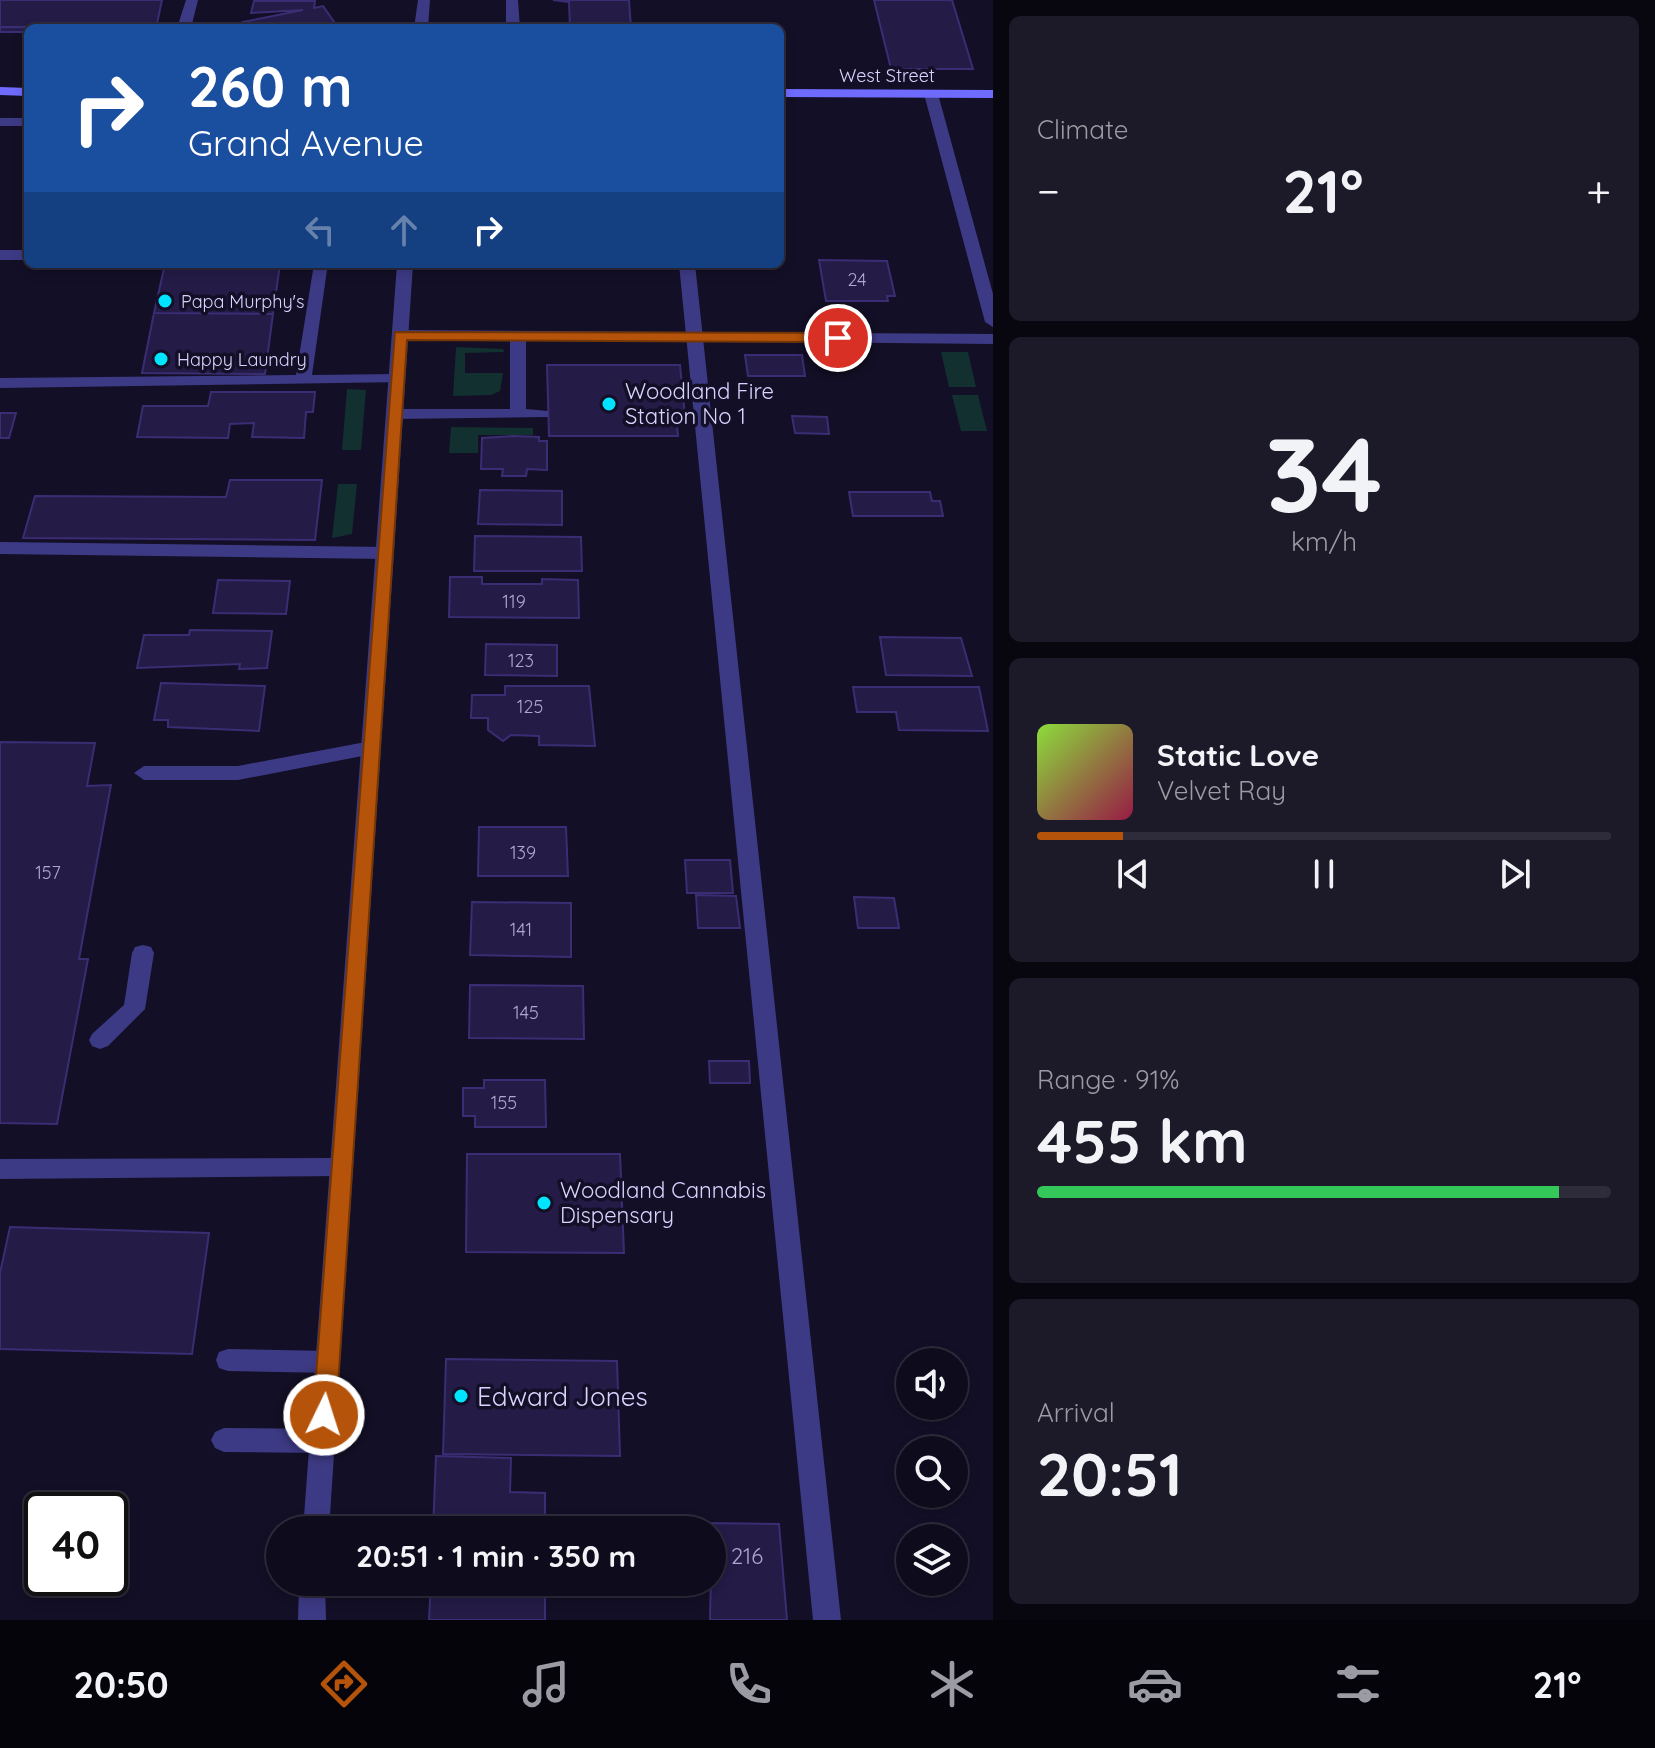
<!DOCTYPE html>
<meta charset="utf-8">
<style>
:root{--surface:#0e0b1c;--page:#1c1929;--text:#f1f3f6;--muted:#9b9ba3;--line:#2e2b3b;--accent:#b45309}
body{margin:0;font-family:Quicksand,sans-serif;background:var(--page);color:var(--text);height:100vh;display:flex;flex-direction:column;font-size:30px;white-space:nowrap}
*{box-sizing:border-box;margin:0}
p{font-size:26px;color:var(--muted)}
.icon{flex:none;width:44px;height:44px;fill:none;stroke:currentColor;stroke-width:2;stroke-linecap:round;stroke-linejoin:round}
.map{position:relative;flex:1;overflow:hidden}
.side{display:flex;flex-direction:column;gap:16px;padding:16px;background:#08060f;width:662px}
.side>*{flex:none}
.top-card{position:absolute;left:24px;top:24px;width:760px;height:244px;border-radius:12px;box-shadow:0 4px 12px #0003,0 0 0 2px var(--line);background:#1a4fa0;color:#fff;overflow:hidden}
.controls{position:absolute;left:896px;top:1348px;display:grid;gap:16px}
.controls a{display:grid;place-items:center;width:72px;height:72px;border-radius:50%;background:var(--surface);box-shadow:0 4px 12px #0003,0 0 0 2px var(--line);font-size:40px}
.speed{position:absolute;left:24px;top:1492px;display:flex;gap:16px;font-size:40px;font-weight:700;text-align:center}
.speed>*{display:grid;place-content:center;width:104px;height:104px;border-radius:50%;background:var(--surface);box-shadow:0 4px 12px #0003,0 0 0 2px var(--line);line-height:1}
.speed .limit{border:4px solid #111;border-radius:12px;background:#fff;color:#111}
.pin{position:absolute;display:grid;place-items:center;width:68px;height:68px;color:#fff;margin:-34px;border:4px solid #fff;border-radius:50%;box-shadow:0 2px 8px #0007}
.me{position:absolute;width:88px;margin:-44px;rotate:4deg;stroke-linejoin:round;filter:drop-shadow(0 0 6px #0008)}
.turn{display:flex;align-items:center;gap:28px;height:168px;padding:0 32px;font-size:36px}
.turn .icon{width:104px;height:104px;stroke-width:2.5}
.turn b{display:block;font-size:56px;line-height:68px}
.lanes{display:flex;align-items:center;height:76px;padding:0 32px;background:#0003;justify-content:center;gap:40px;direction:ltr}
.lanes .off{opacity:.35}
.big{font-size:60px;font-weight:700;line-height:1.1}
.side .card{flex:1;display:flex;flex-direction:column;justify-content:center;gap:12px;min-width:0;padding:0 28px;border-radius:12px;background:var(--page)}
.side .dial{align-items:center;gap:0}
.dial b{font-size:104px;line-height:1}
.song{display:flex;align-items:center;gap:24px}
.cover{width:96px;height:96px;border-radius:12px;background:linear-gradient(135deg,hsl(90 70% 55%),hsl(340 70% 35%))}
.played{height:8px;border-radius:4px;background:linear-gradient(90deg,var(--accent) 15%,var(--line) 15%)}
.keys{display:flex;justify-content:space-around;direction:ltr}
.heat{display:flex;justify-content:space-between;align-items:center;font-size:44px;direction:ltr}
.charge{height:12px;border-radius:6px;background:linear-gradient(90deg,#34c759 91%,var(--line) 0)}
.trip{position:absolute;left:266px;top:1516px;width:460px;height:80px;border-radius:40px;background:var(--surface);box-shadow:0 4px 12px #0003,0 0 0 2px var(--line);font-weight:700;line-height:80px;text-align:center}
.tab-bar{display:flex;height:128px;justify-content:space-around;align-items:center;background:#06040b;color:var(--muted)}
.tab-bar .icon{width:56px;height:56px}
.tab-bar .on{color:var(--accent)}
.tab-bar b{font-size:36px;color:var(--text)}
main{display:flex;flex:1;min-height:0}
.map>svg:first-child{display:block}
.green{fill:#12302f}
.building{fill:#241b47;stroke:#3b2d73;stroke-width:2}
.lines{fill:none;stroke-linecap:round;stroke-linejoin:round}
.service{fill:#3d3a85;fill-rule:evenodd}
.minor{fill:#3d3a85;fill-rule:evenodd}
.tertiary{fill:#3d3a85;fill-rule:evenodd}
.secondary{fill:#6f6bff;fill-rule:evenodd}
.route{fill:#b45309;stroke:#753606;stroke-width:2}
.poi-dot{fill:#00e5ff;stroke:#130f26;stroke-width:3}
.labels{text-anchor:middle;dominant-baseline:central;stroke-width:7;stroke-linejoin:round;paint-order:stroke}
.far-street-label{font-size:18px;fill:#d9d4ff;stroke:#130f26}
.number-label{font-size:18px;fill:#aca6d1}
.far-poi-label{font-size:18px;fill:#d9d4ff;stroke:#130f26;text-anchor:start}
.poi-label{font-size:22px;fill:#d9d4ff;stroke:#130f26;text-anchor:start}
.near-number-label{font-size:22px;fill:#aca6d1}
.near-poi-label{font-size:26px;fill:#d9d4ff;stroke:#130f26;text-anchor:start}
</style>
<main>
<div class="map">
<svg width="993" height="1620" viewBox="0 0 993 1620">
<rect width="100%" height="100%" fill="#130f26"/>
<!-- green -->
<path class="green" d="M456,347L503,349L504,352L465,353V373H503L500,391L491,395L453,396Z
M941,352H968L976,387H949Z
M347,389L366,390L361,450H342Z
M952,395H978L987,431H961Z
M451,427L533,428V435H478V453H449Z
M338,484H357L352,534L332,538Z"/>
<!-- building -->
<path class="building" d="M0,0H162L156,28L0,27Z
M553,0H629L631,28H570L569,2Z
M874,0H952L973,69H891Z
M254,1H315L314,8L323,6L337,26L247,28L243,22L303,10L251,13Z
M0,27H29L28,32H0Z
M819,260L887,261L895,296H887L888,301H826Z
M165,264H280L273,314L154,313Z
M154,313L273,314L265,374L142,373Z
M745,355H802L805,376H748Z
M547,365H680L685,416H676L678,436H549Z
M211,392H315L313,412H306L304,438L252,437L254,423L230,424L228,438L137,437L143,406H208Z
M0,413H16L9,438H0Z
M792,416L827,417L829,434L795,433Z
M513,436L539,437V441H547V470L527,469L526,476H502L503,469H481L482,438Z
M230,480H322L315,540L23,538L35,496L226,497Z
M480,490L562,491V525L478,524Z
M849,492H930L932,501H940L943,516H853Z
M475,536L581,537L582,571H474Z
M450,577H482V584H542V579L578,580L579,618L449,617Z
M218,580L290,581L286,614L213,613Z
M190,630L272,631L267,668L239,669L240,664L137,668L144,635H189Z
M880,637L961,638L972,676L886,675Z
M486,644L557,645V676L485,675Z
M161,683L265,686L259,731L168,727V720H154Z
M505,686H589L595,746L539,745V736L511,735L503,741L488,730V718H471L472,695H505Z
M853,687H979L988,731L899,730L896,712H857Z
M0,742L95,743L87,786L111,785L79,959H88L57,1124L0,1123Z
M479,827H566L568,876H478Z
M685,860H730L733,893H687Z
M696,895L736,896L740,928H698Z
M854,897L894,898L899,928H858Z
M472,902L571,903V957L470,955Z
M470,985L583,986L584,1039L469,1038Z
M709,1061H749L750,1083H710Z
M484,1080H545L546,1127H475V1116H463V1088H484Z
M467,1154H620L624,1253L466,1252Z
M10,1227L209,1233L192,1354L0,1349V1273Z
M446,1359L617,1361L620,1456L443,1454Z
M436,1456L511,1458L510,1492L545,1493V1530H433Z
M705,1523L779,1524L787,1620H710L712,1530H705Z
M431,1582H545V1620H429Z"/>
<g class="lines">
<!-- service -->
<path class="service" d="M186,0H198L191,28H177Z
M506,0H518L520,28H506Z
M0,118H28V126H0Z
M0,250H28V260H0Z
M314,264H344L327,270L312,375L397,374L403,376V382L0,388V378L296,375Z
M679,264H695L841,1620H813Z
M518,331L526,336V409L548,411V417L394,419L386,414L394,409H510V336Z
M0,542L385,547L394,553L385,559L0,554Z
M371,741L381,748L378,753L238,780H144L134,773L144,766H238Z
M143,945L151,947L154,953L145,1009L108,1046L100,1049L92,1046L89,1040L92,1034L124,1005L132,953L135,947Z
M341,1158L349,1160L353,1167L349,1174L341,1176L0,1179V1159Z
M228,1349L328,1351L337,1354L340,1362L337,1370L328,1373L228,1371L219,1368L216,1360L219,1352Z
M224,1428L322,1429L331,1433L335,1441L331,1449L322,1453L224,1452L215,1448L211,1440L215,1432Z"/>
<!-- minor -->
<path class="minor" d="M931,90L938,94L993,294V327L985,322L924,94Z
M400,330L993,334V344L394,338L392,335Z"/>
<!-- tertiary -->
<path class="tertiary" d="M418,0H430L428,28H414Z
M397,264H413L329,1530H303Z
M299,1582H325L326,1620H298Z"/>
<!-- secondary -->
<path class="secondary" d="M0,87L28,88V96L0,95Z
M780,89L993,90V98L780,97Z"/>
</g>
<!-- route -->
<path class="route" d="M395,332L838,333L845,338L838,342L407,340L336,1415L332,1422L324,1425L316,1422L313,1415Z"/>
<!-- markers -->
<g class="poi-dot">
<circle cx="165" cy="301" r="8"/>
<circle cx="161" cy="359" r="8"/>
<circle cx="609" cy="404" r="8"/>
<circle cx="544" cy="1203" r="8"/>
<circle cx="461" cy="1396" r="8"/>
</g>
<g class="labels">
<!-- far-street labels -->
<g class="far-street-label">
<text x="887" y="75">West Street</text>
</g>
<!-- number labels -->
<g class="number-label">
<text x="857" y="279">24</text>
<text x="514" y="601">119</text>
<text x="521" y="660">123</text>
<text x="530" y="706">125</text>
<text x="523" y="852">139</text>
<text x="48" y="872">157</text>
<text x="521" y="929">141</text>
<text x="526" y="1012">145</text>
<text x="504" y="1102">155</text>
</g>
<!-- far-poi labels -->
<g class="far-poi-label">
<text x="181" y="301">Papa Murphy's</text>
<text x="177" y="359">Happy Laundry</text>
</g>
<!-- poi labels -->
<g class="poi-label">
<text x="625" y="391">Woodland Fire<tspan x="625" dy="25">Station No 1</tspan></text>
<text x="560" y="1190">Woodland Cannabis<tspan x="560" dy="25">Dispensary</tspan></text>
</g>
<!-- near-number labels -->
<g class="near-number-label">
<text x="747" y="1556">216</text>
</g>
<!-- near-poi labels -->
<g class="near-poi-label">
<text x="477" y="1396">Edward Jones</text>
</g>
</g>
</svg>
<div class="controls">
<a><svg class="icon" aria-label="sound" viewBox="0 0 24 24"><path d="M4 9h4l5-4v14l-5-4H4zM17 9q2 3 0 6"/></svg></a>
<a><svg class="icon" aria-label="search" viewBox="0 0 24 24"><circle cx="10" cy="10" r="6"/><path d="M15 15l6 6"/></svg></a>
<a><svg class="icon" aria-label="layers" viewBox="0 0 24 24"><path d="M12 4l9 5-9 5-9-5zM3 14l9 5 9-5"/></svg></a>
</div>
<div class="speed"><div class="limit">40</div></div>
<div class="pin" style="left:838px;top:338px;background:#d93025"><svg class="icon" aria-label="arrive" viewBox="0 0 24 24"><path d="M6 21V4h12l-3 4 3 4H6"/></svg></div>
<svg class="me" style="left:324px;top:1415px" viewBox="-20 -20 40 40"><circle r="17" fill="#b45309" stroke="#fff" stroke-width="3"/><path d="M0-11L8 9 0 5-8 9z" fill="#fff"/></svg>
<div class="trip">20:51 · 1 min · 350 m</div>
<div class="top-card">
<div class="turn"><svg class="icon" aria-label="right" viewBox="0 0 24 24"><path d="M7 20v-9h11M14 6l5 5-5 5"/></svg><div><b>260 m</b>Grand Avenue</div></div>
<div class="lanes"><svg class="icon off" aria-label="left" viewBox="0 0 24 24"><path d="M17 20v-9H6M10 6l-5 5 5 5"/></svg><svg class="icon off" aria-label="ahead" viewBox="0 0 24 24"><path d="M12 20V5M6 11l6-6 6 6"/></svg><svg class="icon" aria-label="right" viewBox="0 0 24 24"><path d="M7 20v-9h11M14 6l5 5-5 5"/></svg></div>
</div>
</div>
<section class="side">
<div class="card"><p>Climate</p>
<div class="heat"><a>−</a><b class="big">21°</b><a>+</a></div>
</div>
<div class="card dial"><b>34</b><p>km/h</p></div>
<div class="card">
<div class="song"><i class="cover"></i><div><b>Static Love</b><p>Velvet Ray</p></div></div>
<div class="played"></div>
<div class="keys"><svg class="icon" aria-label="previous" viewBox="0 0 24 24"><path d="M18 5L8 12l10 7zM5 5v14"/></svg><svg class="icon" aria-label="pause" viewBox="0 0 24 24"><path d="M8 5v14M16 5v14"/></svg><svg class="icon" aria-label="next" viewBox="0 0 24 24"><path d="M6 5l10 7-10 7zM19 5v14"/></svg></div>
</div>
<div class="card"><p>Range · 91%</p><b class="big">455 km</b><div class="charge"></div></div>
<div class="card"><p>Arrival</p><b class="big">20:51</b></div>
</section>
</main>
<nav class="tab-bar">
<b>20:50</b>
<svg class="icon on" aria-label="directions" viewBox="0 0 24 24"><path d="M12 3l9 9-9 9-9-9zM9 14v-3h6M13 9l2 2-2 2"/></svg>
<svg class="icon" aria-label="music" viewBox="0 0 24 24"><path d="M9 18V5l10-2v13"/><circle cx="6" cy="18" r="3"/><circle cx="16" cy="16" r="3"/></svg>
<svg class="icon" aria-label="phone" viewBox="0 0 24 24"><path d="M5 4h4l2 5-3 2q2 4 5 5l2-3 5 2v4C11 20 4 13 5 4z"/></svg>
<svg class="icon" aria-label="climate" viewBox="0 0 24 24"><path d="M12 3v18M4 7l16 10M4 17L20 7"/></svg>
<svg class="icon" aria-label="car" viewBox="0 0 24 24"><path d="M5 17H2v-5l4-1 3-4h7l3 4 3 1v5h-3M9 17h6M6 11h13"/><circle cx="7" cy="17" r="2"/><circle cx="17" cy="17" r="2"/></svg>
<svg class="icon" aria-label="filters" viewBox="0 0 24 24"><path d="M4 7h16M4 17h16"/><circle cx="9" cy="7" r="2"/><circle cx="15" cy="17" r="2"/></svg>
<b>21°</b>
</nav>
